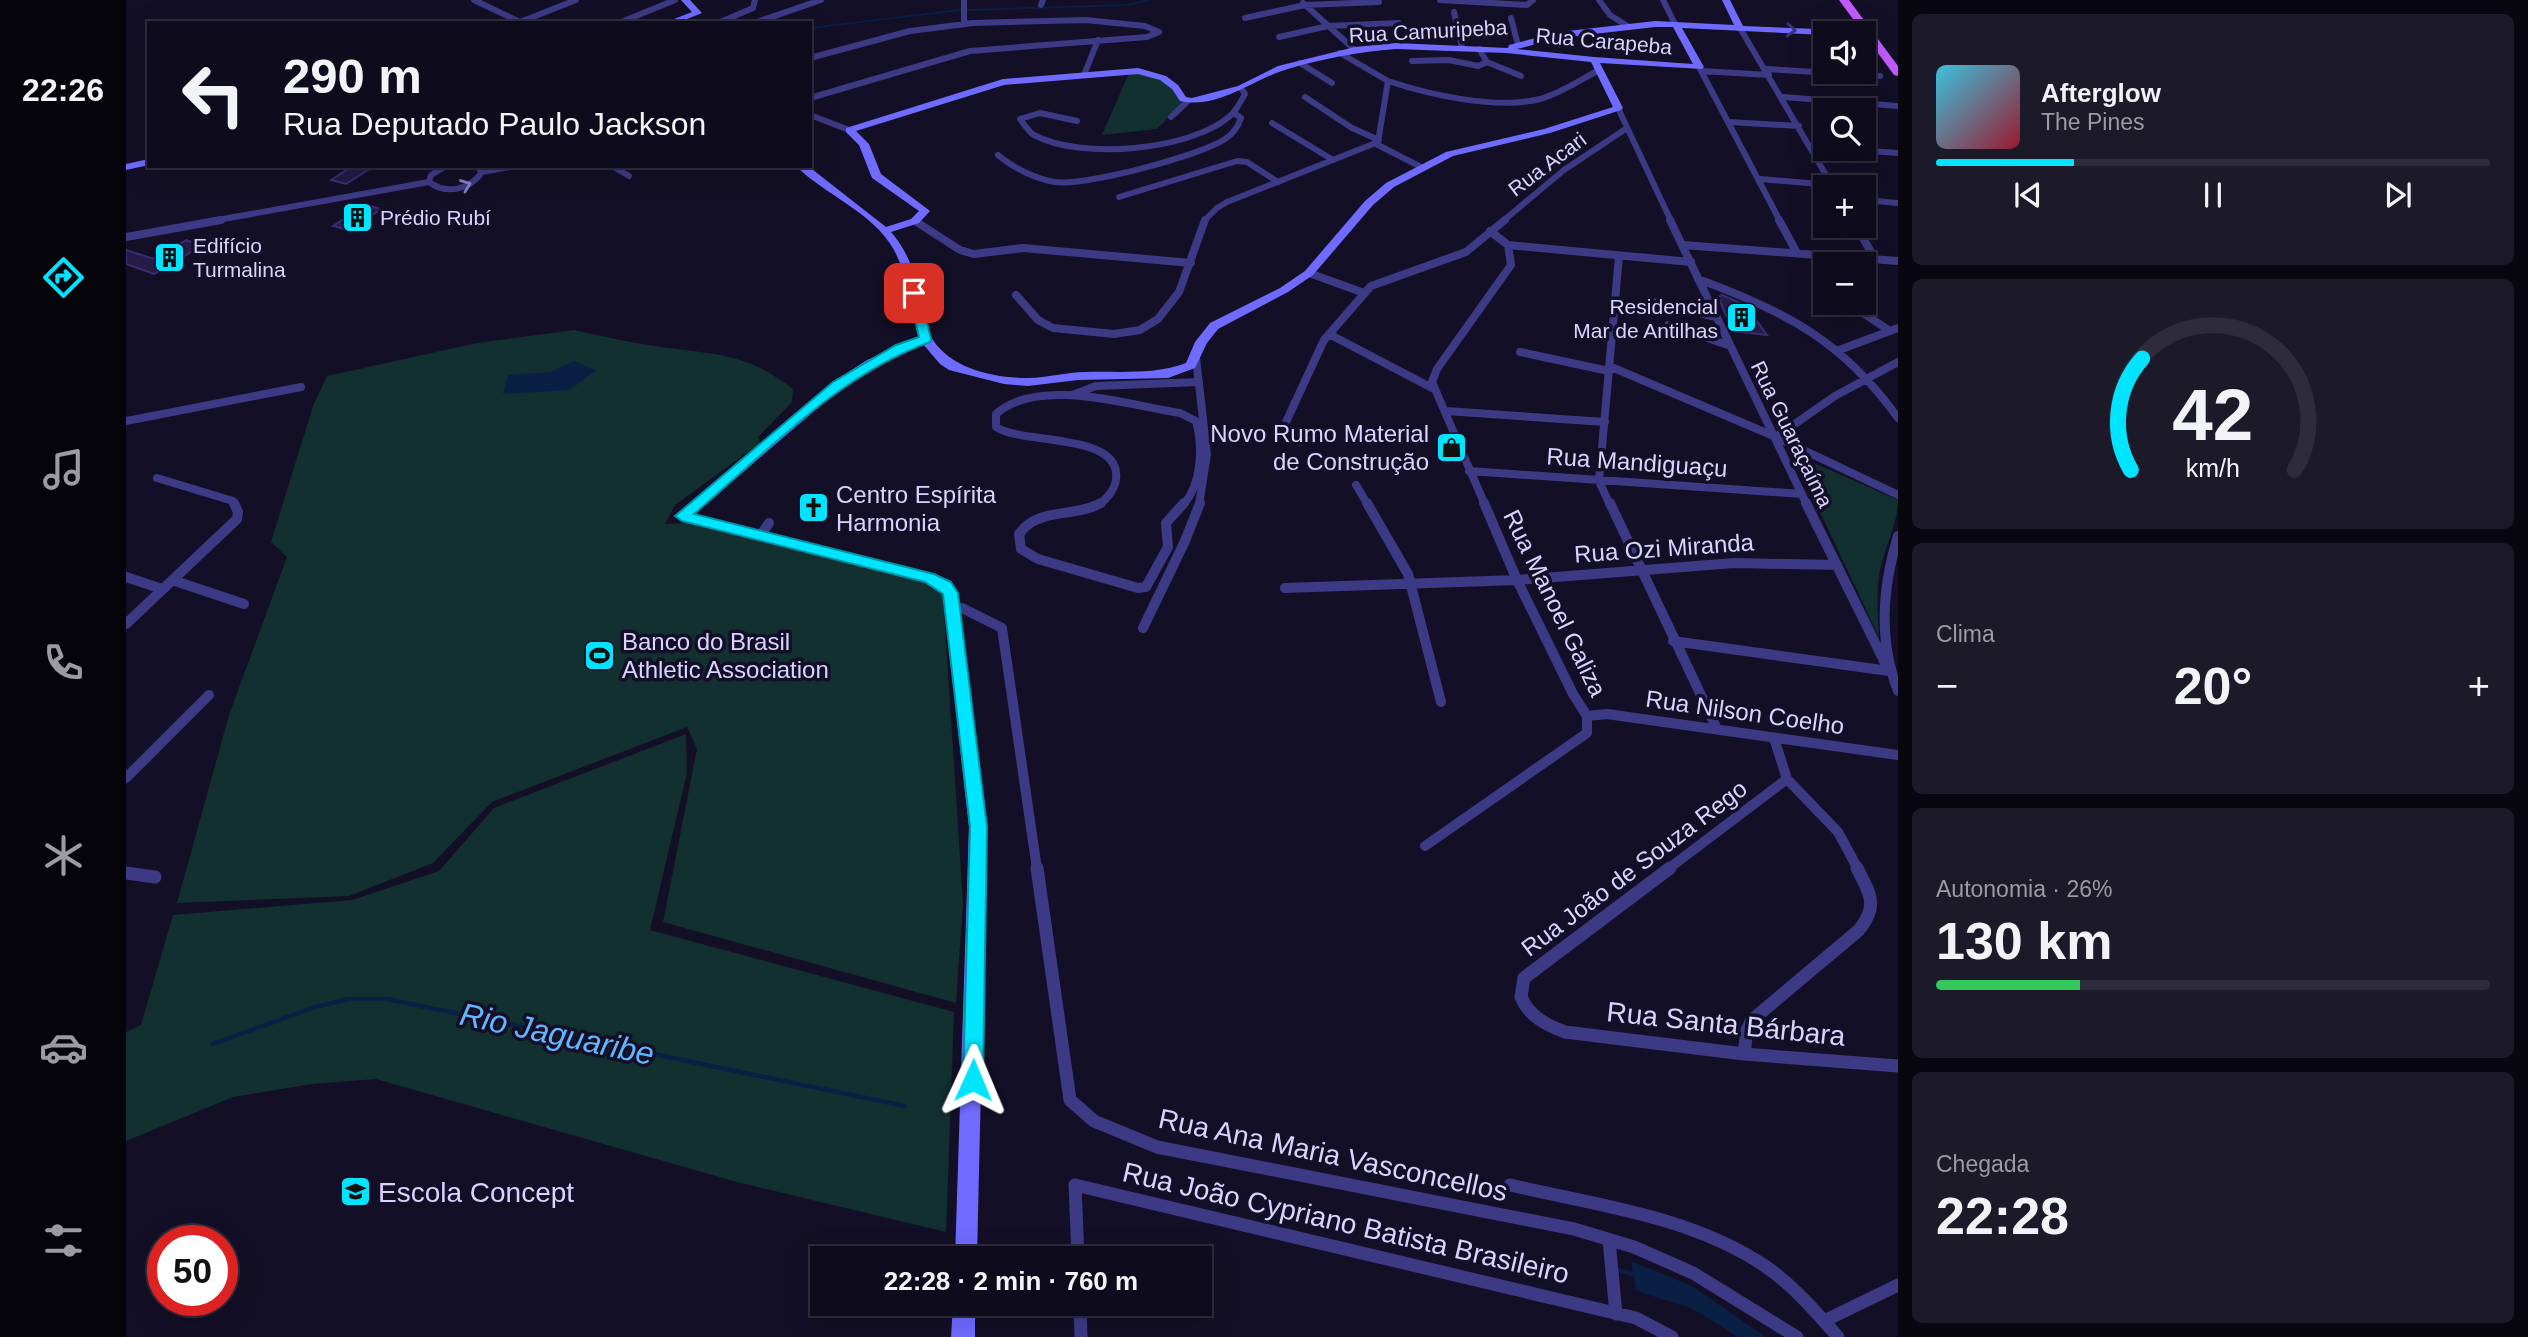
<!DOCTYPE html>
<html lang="pt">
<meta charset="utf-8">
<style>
:root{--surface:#0e0b1c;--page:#1c1929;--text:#f1f3f6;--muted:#9b9ba3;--line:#2e2b3b;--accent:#00e5ff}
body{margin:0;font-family:Helvetica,sans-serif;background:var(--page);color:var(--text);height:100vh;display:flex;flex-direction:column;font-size:26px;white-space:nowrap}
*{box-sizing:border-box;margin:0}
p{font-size:23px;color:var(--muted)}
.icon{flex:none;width:38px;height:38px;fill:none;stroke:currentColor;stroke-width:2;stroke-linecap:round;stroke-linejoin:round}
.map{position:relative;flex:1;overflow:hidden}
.side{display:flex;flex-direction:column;gap:14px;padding:14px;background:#08060f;width:630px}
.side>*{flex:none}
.hud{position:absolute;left:21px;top:21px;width:665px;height:147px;border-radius:0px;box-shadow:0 7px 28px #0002,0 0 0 2px var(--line);background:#0e0b1c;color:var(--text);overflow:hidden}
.tools{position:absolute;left:1687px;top:21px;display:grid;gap:14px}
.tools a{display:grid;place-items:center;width:63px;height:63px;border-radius:0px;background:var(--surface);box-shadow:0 7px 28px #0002,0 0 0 2px var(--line);font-size:35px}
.speed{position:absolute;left:21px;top:1225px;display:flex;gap:14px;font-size:35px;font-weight:700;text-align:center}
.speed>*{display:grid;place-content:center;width:91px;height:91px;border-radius:50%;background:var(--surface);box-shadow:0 7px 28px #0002,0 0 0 2px var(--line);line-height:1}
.speed .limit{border:10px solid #d22;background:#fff;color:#111}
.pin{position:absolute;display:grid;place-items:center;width:60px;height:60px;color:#fff;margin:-30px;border-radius:14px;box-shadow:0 4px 10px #0006}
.me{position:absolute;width:77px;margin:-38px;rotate:1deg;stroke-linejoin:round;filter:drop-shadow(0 0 5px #0008)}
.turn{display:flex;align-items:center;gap:24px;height:147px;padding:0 21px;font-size:32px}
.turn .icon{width:91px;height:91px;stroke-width:2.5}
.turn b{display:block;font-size:49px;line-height:60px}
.big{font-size:52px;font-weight:700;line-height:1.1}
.side .card{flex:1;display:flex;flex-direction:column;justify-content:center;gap:10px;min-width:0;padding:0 24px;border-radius:10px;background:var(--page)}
.side .dial{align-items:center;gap:0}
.dial svg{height:182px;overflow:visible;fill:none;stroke:var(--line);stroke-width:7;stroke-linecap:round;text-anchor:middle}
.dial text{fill:var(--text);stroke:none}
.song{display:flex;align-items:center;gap:21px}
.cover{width:84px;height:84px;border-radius:10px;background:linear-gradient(135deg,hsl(190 70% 55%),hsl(350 70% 35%))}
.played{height:7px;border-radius:4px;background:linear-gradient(90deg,var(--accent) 25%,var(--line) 25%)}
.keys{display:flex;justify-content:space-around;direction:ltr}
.heat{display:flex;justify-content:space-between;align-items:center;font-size:38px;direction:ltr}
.charge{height:10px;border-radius:5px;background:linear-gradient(90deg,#34c759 26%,var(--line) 0)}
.trip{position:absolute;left:684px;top:1246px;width:402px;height:70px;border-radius:0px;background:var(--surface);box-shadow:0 7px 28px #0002,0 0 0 2px var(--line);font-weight:700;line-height:70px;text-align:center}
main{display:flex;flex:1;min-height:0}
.tab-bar{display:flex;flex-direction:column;width:126px;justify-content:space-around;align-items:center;background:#06040b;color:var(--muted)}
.tab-bar .icon{width:49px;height:49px}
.tab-bar .on{color:var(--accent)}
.tab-bar b{font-size:32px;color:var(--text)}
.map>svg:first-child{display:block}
.green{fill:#12302f}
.water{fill:#0a1f44}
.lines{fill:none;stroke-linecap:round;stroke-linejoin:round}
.stream-far1{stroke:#0a1f44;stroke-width:2}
.stream{stroke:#0a1f44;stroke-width:4.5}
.building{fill:#241b47;stroke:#3b2d73;stroke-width:2}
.street-far3{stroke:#3d3a85;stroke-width:6}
.street-far2{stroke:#3d3a85;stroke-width:8}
.street-far1{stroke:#3d3a85;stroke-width:10}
.street{stroke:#3d3a85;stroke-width:13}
.secondary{fill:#6f6bff;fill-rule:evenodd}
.primary{fill:#c25bff;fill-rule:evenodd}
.oneway{stroke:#38347d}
.oneway2{stroke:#837fbc}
.route{fill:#00e5ff;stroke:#0095a6;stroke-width:2}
.labels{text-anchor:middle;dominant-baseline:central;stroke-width:7;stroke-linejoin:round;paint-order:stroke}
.far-street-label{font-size:21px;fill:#d9d4ff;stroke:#130f26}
.far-poi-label{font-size:21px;fill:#d9d4ff;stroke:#130f26;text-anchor:start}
.poi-label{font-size:24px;fill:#d9d4ff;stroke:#130f26;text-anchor:start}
.street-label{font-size:24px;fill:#d9d4ff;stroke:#130f26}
.near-street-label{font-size:28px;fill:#d9d4ff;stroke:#130f26}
.near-poi-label{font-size:28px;fill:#d9d4ff;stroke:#130f26;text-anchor:start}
.near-water-label{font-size:32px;font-style:italic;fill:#62b6ff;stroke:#130f26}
</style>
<main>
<nav class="tab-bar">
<b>22:26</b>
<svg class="icon on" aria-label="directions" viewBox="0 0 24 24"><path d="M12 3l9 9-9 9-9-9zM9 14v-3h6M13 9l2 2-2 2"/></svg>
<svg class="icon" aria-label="music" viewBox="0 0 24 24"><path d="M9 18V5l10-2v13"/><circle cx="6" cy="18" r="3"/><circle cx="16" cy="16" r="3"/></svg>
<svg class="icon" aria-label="phone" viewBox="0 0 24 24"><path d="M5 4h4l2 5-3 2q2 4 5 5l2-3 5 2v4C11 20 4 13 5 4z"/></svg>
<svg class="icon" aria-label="climate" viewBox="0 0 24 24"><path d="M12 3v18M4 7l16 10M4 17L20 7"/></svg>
<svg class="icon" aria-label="car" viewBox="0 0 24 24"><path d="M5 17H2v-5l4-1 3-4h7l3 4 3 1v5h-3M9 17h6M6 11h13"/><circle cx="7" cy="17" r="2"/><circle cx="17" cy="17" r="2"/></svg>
<svg class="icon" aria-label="filters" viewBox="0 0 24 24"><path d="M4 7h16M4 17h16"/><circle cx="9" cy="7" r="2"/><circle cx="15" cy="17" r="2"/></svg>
</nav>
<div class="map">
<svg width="1772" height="1337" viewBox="0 0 1772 1337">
<rect width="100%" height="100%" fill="#130f26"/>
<!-- green -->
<path class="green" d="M1003,73C1029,75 1044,80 1057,103L1031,129L976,135Z
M448,330C475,336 502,342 529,346C586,355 619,351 667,389L666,402L632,437L634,443L549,505L539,524L559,523L807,584L817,596L837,903L830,1003L537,922L571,749L561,727L366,802L307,863L223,896L51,903L103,715L161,557L145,542L187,406L201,376L351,343Z
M1681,460L1772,500C1772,524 1759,546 1754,570C1750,592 1752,615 1753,637L1684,491H1694Z
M560,734L561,773L524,930L828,1012L820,1232L611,1182L250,1079L186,1084L107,1097L0,1141V1032L15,1025L47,915L226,900L313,871L368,808Z"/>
<!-- water -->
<path class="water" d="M448,361L470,370L444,390L377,394L382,375L425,372Z
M1505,1261L1566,1286L1640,1337H1612L1565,1308L1510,1291Z"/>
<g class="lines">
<!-- stream-far1 -->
<path class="stream-far1" d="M840,10L1001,5L1024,0
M684,28L834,10"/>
<!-- stream -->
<path class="stream" d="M87,1044L189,1007L223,999H261L779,1106
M1488,1269L1511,1275"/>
</g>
<!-- building -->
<path class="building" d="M227,166H248L220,184L205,180Z
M239,205L255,209L223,230L207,226Z
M60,240L75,246L28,274L0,264V250L28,259Z
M1596,295L1619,305L1641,335L1607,331L1592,297Z"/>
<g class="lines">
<!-- street-far3 -->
<path class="street-far3" d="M348,0L396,23
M838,0V24
M1314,0L1401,5L1407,0
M1473,0L1484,15L1503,27
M1537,0L1549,24
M1177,3L1229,50
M915,5L917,0
M1328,12L1336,47
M1119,18L1179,5L1253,2
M1385,18L1392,45
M394,22L450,0
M493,23L549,0
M592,23L627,8L629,0
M628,23L695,0
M1614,28L1707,187
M1153,37L1202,26L1273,23
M1353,49L1361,62L1395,76
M684,58L784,31L847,23L960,20L1019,26L1033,32L1021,37L844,51L684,98
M1286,61L1323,60L1352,66L1361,62
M1174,63L1206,83
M1573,67L1654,221
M1640,69L1754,76
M1576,71L1643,75
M958,75L972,40
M1262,81C1304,95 1371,110 1414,99C1435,93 1454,80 1473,70
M1179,97L1226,128L1253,140
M1657,97L1772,106
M1492,108L1545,221
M684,115L723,130
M1045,117L1062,101
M951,121L914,113L894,119C898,124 902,131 908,135C954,160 1064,151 1104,116C1110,111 1115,101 1119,94L1115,88
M1603,122L1673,126
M1146,123L1207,160
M1250,144L1295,167
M1684,146L1699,148
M1714,149L1772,153
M872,155C887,168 910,179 929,182C960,186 1074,156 1099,139C1107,134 1112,127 1115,118L1108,113
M320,166L305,175L303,182C320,195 344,190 356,172L351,166
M486,166L503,176
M356,172L389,166
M1634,179L1706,185
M993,197L1111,161L1121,162L1152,182
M1738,200L1772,203
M86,221L303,182
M1078,221L1091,208L1101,202L1252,142L1262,81L1214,53
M1377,221L1438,170L1501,128"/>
<!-- street-far2 -->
<path class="street-far2" d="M1544,220L1681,505
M1653,220L1671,253
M789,221L834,250L848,254L897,248L1065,263
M1730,226L1749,259
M1364,231L1382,245L1565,262
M0,237L95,220
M1557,245L1772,261
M1183,273L1238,293
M1572,279C1659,311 1717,341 1772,418
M890,295L912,320L927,328L988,334L1014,330L1032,319L1053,292L1079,220
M1530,302L1590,317
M1722,303L1764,331
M1542,325L1602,345
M1203,334L1308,389
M1713,350L1772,328
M1394,352L1483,371
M1070,358L1081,454L1073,505
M1483,366L1650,437L1772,495
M946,395L970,386L1073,382
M1320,411L1479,422
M0,421L175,387
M1160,422L1198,340L1245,286L1340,252L1379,220
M1650,437L1709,396L1772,362
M1343,471L1676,494
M31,478L107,501L109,505
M1230,485L1242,505
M972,505C980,500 989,490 990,479C996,432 896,445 870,427V414C912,376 1002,405 1054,413L1070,421C1077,447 1076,484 1057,505
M1359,505L1306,382L1311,369L1385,265L1382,245
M1484,505L1473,481L1493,256"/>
<!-- street-far1 -->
<path class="street-far1" d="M975,503C948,518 912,507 893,534L895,549L912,559L1012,588L1020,587L1042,547L1040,523L1058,503
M1241,503L1282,574L1315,702
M1484,503L1591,729
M1680,503L1763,671
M635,535L643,523
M1772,536C1756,588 1752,640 1772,691
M0,577L36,589
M46,580L118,604
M1159,588L1391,580L1608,563L1711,565
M827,609L836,608L876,628L911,869
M0,624L111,519L112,512L108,503
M1017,628L1059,541L1074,503
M1547,641L1763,671
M1461,716L1481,714L1772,755
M0,778L83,695
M1661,779L1712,832L1732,869
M1299,846L1461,733V716L1447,694L1391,580L1358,503
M1542,869L1661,779L1648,738"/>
<!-- street -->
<path class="street" d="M911,868L944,1100L968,1121L1031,1147L1448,1229L1508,1247L1567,1273L1671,1337
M1544,868L1398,978L1395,997C1403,1016 1420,1025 1439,1032L1618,1054L1772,1066
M0,873L29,877
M1618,1054L1621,1030L1626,1020L1733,930C1753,905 1744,894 1731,868
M1384,1185C1469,1205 1565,1216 1639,1266C1667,1285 1690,1312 1712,1337
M1483,1240L1490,1314
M952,1258L949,1185L1510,1318L1546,1337
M954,1304L955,1337
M1698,1321L1772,1285"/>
<!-- secondary -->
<path class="secondary" d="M555,0H564L576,13L551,23H538L566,12Z
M1596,0H1604L1617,26L1715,30L1719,33L1699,35L1556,28L1578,67L1576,69L1474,63L1497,108L1495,110L1424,133L1327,156L1268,187L1247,205L1187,275L1162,292L1092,329L1081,343L1069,368L1042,378L952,380L902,386L878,384L823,370L814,364L797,344L749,366L715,388L568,514L803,573L824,582L831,593L861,827L851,1258H829L843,827L817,594L799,582L557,521L550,516L707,382L741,360L793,337C786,308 782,276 768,250C747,212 699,195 670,166H682L760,227L785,219L793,211L746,178L733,145L720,132V128L877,79L1012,68L1040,76L1052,85L1060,97L1066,98L1112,86L1152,66L1229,47L1270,43L1382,48L1383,45L1433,32L1529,21L1608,25ZM1529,27H1547L1567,64L1468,57L1391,49L1433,38ZM1270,49L1380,53L1465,62L1487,107L1418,129L1320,152L1260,183L1239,201L1179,271L1154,288L1084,323L1069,342L1060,363C1029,375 993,371 960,372C940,372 921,378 902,378C868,378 826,369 807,340C801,332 800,319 798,310C791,281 785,255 765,232L793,223L804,211L755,174L743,144L730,131L878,85L1012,74L1034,80L1046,89L1054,101C1092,110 1127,79 1162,69C1198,58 1233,52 1270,49Z
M23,159V165L0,170V164Z
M827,1304H849V1337H825Z"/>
<!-- primary -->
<path class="primary" d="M1713,0H1723L1772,66V76L1768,75Z"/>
</g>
<!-- one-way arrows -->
<defs><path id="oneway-chevron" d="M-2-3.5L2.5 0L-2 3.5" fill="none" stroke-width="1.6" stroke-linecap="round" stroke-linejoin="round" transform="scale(1.75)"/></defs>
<use class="oneway" href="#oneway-chevron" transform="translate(1665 30) rotate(3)"/>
<use class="oneway2" href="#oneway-chevron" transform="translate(340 185) rotate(-21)"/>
<!-- route -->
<path class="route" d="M788,289L794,293L805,339L804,342C712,375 641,452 568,514L808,574L825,582L832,593L861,827L857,1080L854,1087L847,1090L840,1087L837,1080L844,827L817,594L799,582L556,521L549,516L707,382L770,345L793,337L782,293Z"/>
<!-- icons -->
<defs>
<symbol id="building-square" viewBox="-11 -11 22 22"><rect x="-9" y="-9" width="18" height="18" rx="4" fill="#00e5ff" stroke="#130f26"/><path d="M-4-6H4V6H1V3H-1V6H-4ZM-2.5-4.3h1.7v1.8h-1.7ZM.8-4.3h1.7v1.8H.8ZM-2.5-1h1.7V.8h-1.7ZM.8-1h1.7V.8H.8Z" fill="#111"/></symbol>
<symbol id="shop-square" viewBox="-11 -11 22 22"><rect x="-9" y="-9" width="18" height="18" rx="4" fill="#00e5ff" stroke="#130f26"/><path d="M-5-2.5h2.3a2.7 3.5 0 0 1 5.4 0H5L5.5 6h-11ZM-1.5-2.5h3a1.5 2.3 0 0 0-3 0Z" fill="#111"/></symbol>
<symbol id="church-square" viewBox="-11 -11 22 22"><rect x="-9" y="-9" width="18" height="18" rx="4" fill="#00e5ff" stroke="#130f26"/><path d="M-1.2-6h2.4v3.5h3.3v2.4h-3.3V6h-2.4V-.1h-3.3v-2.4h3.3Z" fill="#111"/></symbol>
<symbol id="stadium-square" viewBox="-11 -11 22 22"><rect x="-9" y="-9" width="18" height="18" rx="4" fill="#00e5ff" stroke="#130f26"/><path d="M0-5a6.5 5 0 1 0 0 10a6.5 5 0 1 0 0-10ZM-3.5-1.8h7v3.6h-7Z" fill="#111"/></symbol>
<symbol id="school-square" viewBox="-11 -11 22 22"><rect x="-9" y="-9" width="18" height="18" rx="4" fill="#00e5ff" stroke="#130f26"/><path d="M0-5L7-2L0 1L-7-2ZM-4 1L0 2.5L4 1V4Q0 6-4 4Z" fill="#111"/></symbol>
</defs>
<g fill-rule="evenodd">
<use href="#building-square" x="214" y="200" width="35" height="35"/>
<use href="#building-square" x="26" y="240" width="35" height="35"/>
<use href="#building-square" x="1598" y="300" width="35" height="35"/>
<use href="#shop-square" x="1308" y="430" width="35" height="35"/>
<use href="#church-square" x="670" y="490" width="35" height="35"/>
<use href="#stadium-square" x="456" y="638" width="35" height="35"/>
<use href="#school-square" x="212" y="1174" width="35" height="35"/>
</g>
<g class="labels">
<!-- far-street labels -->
<g class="far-street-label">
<text transform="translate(1302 31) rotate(-3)">Rua Camuripeba</text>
<text transform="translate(1478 41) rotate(5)">Rua Carapeba</text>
<text transform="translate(1421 164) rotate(-37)">Rua Acari</text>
<text transform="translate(1666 434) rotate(64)">Rua Guaraçaíma</text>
</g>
<!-- far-poi labels -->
<g class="far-poi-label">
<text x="254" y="217">Prédio Rubí</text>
<text x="67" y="245">Edifício<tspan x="67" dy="24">Turmalina</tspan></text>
<text x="1592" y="306" text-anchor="end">Residencial<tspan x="1592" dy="24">Mar de Antilhas</tspan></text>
</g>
<!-- poi labels -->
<g class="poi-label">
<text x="1303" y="433" text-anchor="end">Novo Rumo Material<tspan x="1303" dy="28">de Construção</tspan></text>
<text x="710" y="494">Centro Espírita<tspan x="710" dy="28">Harmonia</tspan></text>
<text x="496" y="641">Banco do Brasil<tspan x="496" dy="28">Athletic Association</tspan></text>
</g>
<!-- street labels -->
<g class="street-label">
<text transform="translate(1511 462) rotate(4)">Rua Mandiguaçu</text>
<text transform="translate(1538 548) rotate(-4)">Rua Ozi Miranda</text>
<text transform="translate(1429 603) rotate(64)">Rua Manoel Galiza</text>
<text transform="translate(1619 712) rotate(8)">Rua Nilson Coelho</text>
<text transform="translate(1508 868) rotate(-37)">Rua João de Souza Rego</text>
</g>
<!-- near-street labels -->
<g class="near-street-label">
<text transform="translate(1600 1024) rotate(6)">Rua Santa Bárbara</text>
<text transform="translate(1207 1155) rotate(12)">Rua Ana Maria Vasconcellos</text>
<text transform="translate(1220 1223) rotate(13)">Rua João Cypriano Batista Brasileiro</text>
</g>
<!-- near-poi labels -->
<g class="near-poi-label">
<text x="252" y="1192">Escola Concept</text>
</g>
<!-- near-water labels -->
<g class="near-water-label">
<text transform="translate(431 1034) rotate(12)">Rio Jaguaribe</text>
</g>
</g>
</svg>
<div class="tools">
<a><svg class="icon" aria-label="sound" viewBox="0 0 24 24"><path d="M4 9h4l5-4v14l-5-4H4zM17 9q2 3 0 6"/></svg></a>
<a><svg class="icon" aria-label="search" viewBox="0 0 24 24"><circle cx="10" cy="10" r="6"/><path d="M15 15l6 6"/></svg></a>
<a>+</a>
<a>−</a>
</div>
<div class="speed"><div class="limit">50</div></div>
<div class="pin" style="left:788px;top:293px;background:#d93025"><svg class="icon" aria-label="arrive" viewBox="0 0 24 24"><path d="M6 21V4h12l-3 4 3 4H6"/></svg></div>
<svg class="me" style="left:847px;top:1080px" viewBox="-20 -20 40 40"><path d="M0-17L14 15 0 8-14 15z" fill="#00e5ff" stroke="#fff" stroke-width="4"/></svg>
<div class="trip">22:28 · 2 min · 760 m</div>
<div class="hud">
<div class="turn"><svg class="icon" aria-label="left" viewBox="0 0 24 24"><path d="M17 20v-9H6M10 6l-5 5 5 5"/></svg><div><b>290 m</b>Rua Deputado Paulo Jackson</div></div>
</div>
</div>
<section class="side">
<div class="card">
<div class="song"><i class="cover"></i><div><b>Afterglow</b><p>The Pines</p></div></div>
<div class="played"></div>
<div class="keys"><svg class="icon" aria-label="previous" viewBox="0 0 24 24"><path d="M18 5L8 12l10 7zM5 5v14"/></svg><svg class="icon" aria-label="pause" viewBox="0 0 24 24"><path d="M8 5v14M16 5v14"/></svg><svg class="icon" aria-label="next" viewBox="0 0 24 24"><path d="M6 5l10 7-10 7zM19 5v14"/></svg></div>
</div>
<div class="card dial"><svg viewBox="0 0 100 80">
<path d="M14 69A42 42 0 1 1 86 69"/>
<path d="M14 69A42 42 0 0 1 19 20" stroke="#00e5ff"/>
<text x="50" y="56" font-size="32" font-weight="700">42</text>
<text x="50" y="72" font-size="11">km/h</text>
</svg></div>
<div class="card"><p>Clima</p>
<div class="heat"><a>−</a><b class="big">20°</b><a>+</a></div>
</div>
<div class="card"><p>Autonomia · 26%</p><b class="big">130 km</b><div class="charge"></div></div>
<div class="card"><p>Chegada</p><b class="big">22:28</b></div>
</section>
</main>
